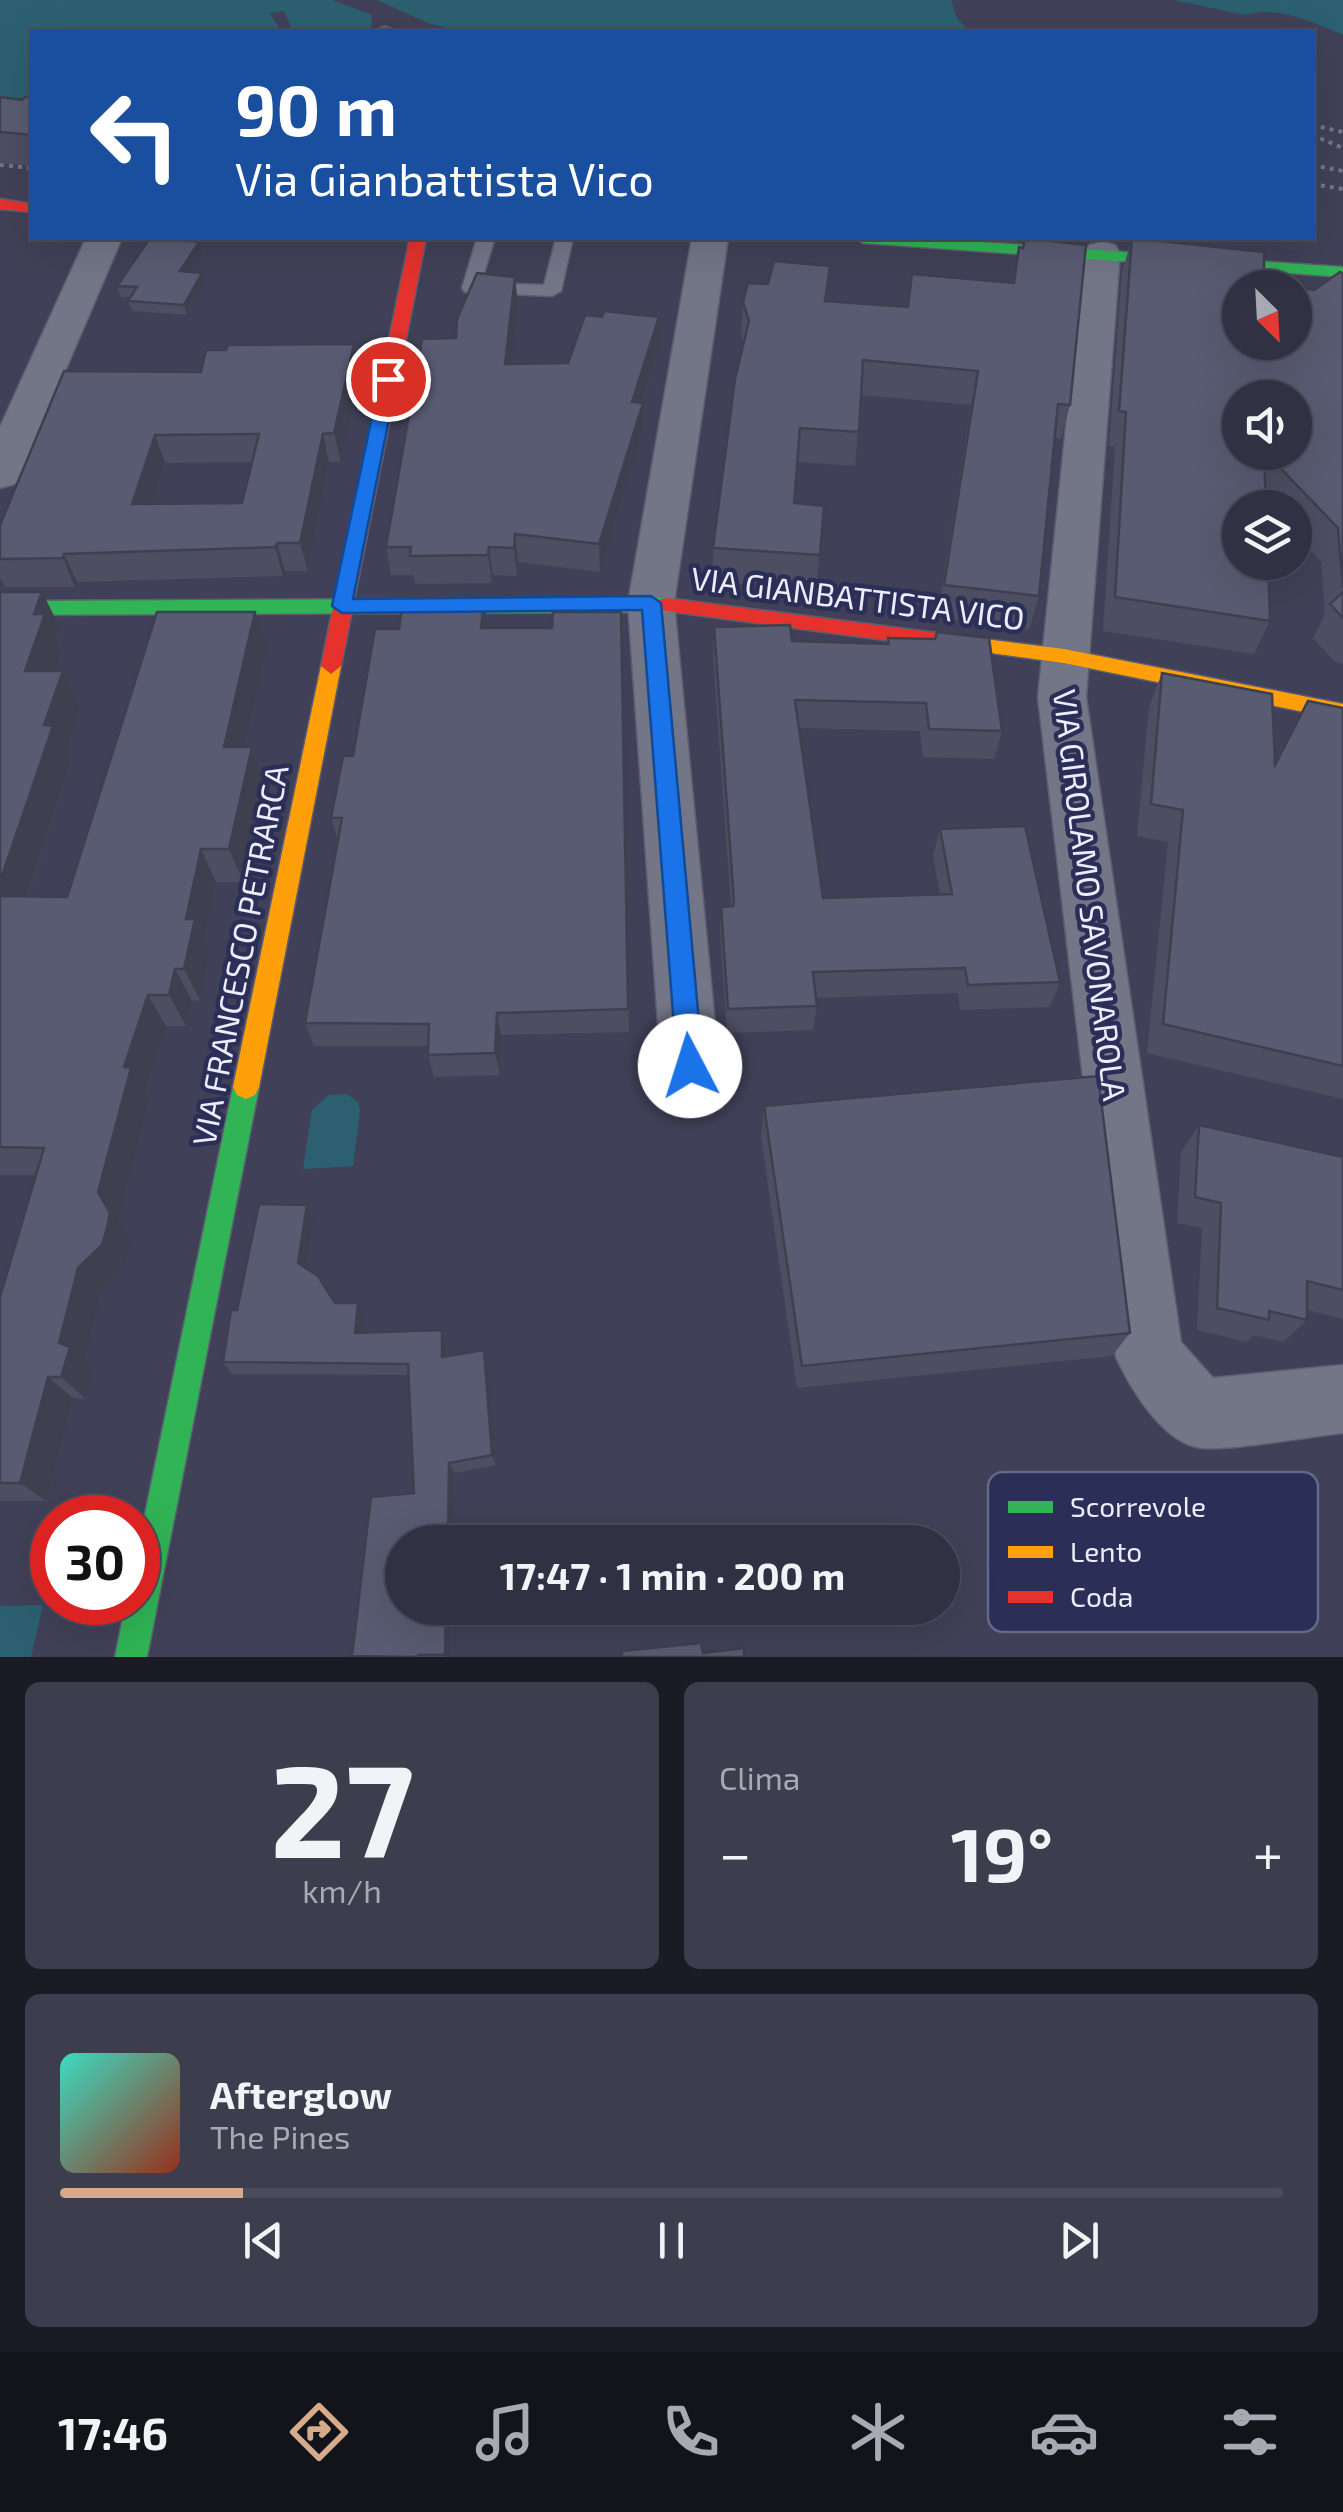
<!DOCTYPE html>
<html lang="it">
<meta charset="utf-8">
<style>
:root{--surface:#303142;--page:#3c3d4d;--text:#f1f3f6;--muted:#a8a9b2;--line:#4b4c5b;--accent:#d6ab8b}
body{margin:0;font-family:"Exo 2",sans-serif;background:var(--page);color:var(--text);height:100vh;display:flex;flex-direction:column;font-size:38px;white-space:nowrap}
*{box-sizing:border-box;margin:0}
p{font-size:32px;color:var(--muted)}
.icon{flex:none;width:55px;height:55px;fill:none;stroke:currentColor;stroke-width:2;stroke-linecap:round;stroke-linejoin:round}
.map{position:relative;height:1657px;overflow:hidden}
.panel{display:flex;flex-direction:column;gap:25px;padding:25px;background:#1a1b24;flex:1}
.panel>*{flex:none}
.banner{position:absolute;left:30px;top:30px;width:1285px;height:210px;border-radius:0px;box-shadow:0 10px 40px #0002,0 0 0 2px var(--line);background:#1a4fa0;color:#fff;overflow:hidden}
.needle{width:65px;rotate:156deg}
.fabs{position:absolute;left:1222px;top:270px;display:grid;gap:20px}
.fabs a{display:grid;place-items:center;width:90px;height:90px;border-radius:50%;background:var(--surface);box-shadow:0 10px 40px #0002,0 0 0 2px var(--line);font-size:50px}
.speed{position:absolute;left:30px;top:1495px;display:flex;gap:20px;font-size:50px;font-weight:700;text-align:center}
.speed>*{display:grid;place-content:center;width:130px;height:130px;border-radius:50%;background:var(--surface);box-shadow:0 10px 40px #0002,0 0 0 2px var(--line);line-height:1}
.speed .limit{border:15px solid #d22;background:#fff;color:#111}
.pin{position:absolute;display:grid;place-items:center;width:85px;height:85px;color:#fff;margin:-42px;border:5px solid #fff;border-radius:50%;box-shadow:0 2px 10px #0007}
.me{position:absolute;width:110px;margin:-55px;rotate:355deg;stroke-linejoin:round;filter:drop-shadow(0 0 8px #0008)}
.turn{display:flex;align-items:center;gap:35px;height:210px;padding:0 40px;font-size:45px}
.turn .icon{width:130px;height:130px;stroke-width:2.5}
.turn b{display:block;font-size:70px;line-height:85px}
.big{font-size:75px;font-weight:700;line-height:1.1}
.panel .widget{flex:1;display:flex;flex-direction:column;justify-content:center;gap:15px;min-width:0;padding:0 35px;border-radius:15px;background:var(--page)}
.panel .dial{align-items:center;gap:0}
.dial b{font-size:130px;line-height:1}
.song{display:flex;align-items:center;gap:30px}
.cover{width:120px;height:120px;border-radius:15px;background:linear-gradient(135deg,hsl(170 70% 55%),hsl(10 70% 35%))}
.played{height:10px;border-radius:5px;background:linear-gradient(90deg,var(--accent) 15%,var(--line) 15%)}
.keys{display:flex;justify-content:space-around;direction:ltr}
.heat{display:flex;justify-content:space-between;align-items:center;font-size:55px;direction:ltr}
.panel .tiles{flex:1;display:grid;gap:25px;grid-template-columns:1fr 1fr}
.widget:last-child{grid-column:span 2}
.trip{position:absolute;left:385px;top:1525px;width:575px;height:100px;border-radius:50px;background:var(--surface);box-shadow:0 10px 40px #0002,0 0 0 2px var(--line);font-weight:700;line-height:100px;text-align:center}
.menu{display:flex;height:160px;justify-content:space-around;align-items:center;background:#13141a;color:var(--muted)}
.menu .icon{width:70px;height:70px}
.menu .current{color:var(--accent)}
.menu b{font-size:45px;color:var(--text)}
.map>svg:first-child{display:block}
.water{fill:#2c6071}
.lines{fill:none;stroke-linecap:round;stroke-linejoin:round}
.lane-casing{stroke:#5c5d6f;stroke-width:3}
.street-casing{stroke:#5c5d6f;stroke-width:3}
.fast-casing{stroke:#5c5d6f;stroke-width:3}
.slow-casing{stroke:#5c5d6f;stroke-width:3}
.jam-casing{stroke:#5c5d6f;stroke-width:3}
.path{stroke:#747685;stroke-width:4;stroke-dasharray:4 5;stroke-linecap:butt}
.lane{fill:#737687;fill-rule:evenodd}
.street{fill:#737687;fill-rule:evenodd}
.fast{fill:#30b455;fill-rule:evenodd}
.slow{fill:#ff9f0a;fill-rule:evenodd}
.jam{fill:#e5322d;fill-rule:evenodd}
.wall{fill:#4d4e62;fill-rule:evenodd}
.shaded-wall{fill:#3e4050}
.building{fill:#595b72;stroke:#3e4050;stroke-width:2.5;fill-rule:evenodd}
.route{fill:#1a73e8;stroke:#114b97;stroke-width:2.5}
.labels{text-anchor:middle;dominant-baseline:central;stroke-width:9;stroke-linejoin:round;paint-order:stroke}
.street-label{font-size:32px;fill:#ebedfd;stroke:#2b2f57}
.key{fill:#2b2f57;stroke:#656889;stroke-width:2.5}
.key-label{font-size:28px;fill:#ebedfd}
</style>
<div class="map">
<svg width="1343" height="1657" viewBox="0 0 1343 1657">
<rect width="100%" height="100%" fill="#404158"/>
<!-- water -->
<path class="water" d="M0,0H332L372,15L371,32H293L284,11L270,13L281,32H32V99L0,97Z
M377,0H951L956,16L969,32H462L428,23Z
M1173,0H1343V35C1315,23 1277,5 1246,15Z
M347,1094L358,1102L360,1110L353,1166L303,1169L312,1110L329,1095Z
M43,1605L31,1657H0V1606Z"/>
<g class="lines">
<defs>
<path id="lane" d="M477,238H495L481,283L544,285L556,238H573L561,291L552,296L465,292L462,288Z"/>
<path id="street" d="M86,238H122L21,474L15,484L0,488V427Z
M692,238H728L674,603L719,1065L711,1084L690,1091L669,1084L661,1065L628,603Z
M1102,242L1115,245L1120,253L1086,697L1181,1342L1213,1378L1343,1365V1433C1313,1436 1219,1453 1196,1447C1161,1439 1130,1388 1116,1357L1038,697L1084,253L1089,245Z"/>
<path id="fast" d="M855,238H922L1343,267V277L863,243Z
M666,598L676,605L666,612L0,615V601Z
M246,1075L255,1079L259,1087L147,1657H115L126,1602H138V1548L233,1087L237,1079Z"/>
<path id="slow" d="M976,638L1064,649L1343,704V720L1064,663L969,650L966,645Z
M331,658L341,666L259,1087L255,1095L246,1099L237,1095L233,1087L321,666Z"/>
<path id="jam" d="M0,199L32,204V212L0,209Z
M410,238H426L341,666L331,674L321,666Z
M666,598L976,638L986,645L976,652L659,610L656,605L659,600Z"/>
</defs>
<!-- lane casing -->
<use href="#lane" class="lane-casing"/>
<!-- street casing -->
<use href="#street" class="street-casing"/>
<!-- fast casing -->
<use href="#fast" class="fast-casing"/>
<!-- slow casing -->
<use href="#slow" class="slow-casing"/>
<!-- jam casing -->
<use href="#jam" class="jam-casing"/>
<!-- path -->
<path class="path" d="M1312,125L1343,132
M1312,135L1343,148
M0,165L32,168
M1312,165L1343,171
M1312,184L1343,189"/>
<!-- lane -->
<use href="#lane" class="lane"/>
<!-- street -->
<use href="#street" class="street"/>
<!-- fast -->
<use href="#fast" class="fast"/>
<!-- slow -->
<use href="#slow" class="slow"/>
<!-- jam -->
<use href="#jam" class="jam"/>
</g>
<!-- wall -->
<path class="wall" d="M0,97L22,100L32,97V166L0,163Z
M1132,238L1264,283L1314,290L1343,274V664L1335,662L1313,638L1325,614L1321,562L1295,534V508H1270L1265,503L1270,621L1254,654L1103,631L1115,447L1109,446L1122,272Z
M199,242L202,253L189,272L205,283L187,315L132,311L128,301L131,297H121L117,286Z
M1019,247L1070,405L1061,439L1055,438L1039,596L1029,630L937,618L971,405L861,395L855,466L797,462L794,503L824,506L816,589L712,582L713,548L744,343L741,336L743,302L826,301L907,307L912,274L1012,283Z
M518,305L511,364L568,363L660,345L642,403L643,431L600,572L518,562L517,576L493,575L492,583L415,584L413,575H391L386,547L456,338Z
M354,344L359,373L341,462H329L308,571H285L283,576L77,582L75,587H5L0,578V525L201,372ZM252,462L242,503L152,504L165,463Z
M0,592H42L60,628L56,638L62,650L55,671H63L80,706L66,751L71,761L28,896L67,897L267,648L245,747H252L264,782L243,882H216L204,940L210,952L200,1000L192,1001L186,1026H166L145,1091L150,1098L119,1219L131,1240L129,1254L123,1270L101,1293L85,1361L93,1369L86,1399L73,1398L47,1501H0V1297L36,1175H0Z
M484,598L488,628L622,638L629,1032L501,1035L500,1075L434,1077L428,1055V1046H314L305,1023L338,840L331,818L399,629Z
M714,627L792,641L887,644L888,638L1002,731L994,759L923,757L920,731L799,728L823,898L940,894L933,856L940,829L1060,982L1050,1007L960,1010L958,993L816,998L817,1006L813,1030L727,1033L720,933L721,907L731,906L713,656Z
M1162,673L1275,764L1343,708V1099L1147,1053L1168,842L1137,836L1149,707Z
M764,1106L1130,1333L1112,1356L797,1388L761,1136Z
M1199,1125L1343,1157V1319L1307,1310V1320L1283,1342L1254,1335L1247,1342L1197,1330L1202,1228L1177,1223L1181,1152Z
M307,1205L314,1219L306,1269L335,1303H358L365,1315L363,1333L446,1342L447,1356L488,1362L496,1465L454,1473L402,1608H451L450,1657H353L414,1493L409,1375L232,1374L223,1362L237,1310Z"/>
<!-- shaded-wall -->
<path class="shaded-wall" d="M199,242L202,253L183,281L180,271Z
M202,273L205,283L187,315L184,305Z
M515,277L518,305L508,392L505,364Z
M659,317L660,345L633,430L632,402Z
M354,344L359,373L341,462L334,433Z
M643,403V431L600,572L599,544Z
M323,434L329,462L308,571L300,543Z
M155,435L165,463L143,533L132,504Z
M515,534L518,562L517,576L514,548Z
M277,543L285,571L283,576L275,547Z
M489,547L493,575L492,583L488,555Z
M64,554L77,582L75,587L63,558Z
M42,592L60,628L56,638L62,650L44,707L25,671L34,614Z
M484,598L488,625L485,655L481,628Z
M255,612L267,648L237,782L224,747Z
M63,671L80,706L66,751L71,761L17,928L0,903V882L44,725Z
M252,747L264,782L243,882L229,849Z
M201,849L216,882L204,940L210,952L200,1000L184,969L186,919Z
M175,969L192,1001L186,1026L169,995Z
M148,995L166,1026L145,1091L150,1098L119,1219L131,1240L129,1254L123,1270L101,1293L85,1361L93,1369L86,1399L61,1377L59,1343L98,1192L124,1067Z
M497,1013L501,1035L500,1075L495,1053Z
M307,1205L314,1219L305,1276L298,1263Z
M358,1303L365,1315L362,1345L355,1333Z
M442,1330L446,1342L447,1368L442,1357Z
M484,1350L488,1362L496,1465L492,1455Z
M48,1377L73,1398L47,1501L20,1483Z
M449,1463L454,1473L453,1542H448Z
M446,1608H451L450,1657H447L445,1655Z"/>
<!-- building -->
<path class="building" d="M385,23L406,32H365Z
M0,97L22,100L25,97H32V135L0,132Z
M150,238L199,242L180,271L202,273L184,305L128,301L137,287L117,286Z
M1025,238L1086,245L1070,405L1058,404L1039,596L944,585L978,371L863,360L859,432L800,428L794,503L824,506L820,555L713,548L735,379L749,321L743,302L748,283L768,284L774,261L830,266L825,301L908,307L912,274L1014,283L1019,247L1023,248Z
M1132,238L1264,252V283L1314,290L1340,272L1343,274V588L1338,528L1265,452H1295V398H1240V452H1264L1266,508H1240V562H1268L1270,621L1115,597L1126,412L1119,411ZM1240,288H1295V342H1240Z
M477,273L515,277L505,364L568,363L585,315L602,317L604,311L659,317L632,402L643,403L599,544L515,534L514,548L489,547L488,555L410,556L411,547H386L422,339L456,338L457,319Z
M354,344L334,433L323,434L300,543H277L275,547L64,554L63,558L0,559V525L64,371L201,372L206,350H226L228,345ZM259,434L242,503L132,504L155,435Z
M0,592H42L34,614H45L25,671H63L44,725L53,726L0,882Z
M1343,592V618L1330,604Z
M484,598L481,628H552L553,612H621L628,1009L497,1013L495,1053L428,1055L429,1024L305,1023L342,818H331L343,756H353L375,629H399L403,599Z
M157,612H255L224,747H252L229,849H201L186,919H195L184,969H175L169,995H148L124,1067L131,1068L98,1192L110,1213L107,1228L102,1245L78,1268L59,1343L70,1347L61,1377H48L20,1483H0V1297L44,1148L0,1147V896L67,897Z
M790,625L792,641L889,644L888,638L935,639L937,632L989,638L1002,731L929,729L926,703L795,700L823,898L952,894L940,829L1025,826L1060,982L968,985L965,968L813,972L817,1006L728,1009L721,907L733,906L734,901L714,627Z
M1162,673L1272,694L1275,765L1308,701L1343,708V1066L1163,1024L1183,810L1151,804Z
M1098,1076L1130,1333L802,1366L764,1106Z
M1199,1125L1343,1157V1290L1307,1281V1320L1269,1311V1320L1217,1308L1221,1203L1195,1197Z
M259,1204L307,1205L298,1263L318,1276L335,1303H358L355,1333L442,1330V1357L484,1350L492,1455L449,1463L448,1542H402V1608H446L445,1655H418V1657L352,1656L371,1497L414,1493L408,1364L223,1362L231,1310H237Z
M701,1643L703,1653L744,1648V1657H622V1651Z"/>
<!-- route -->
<path class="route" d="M388,374L397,379L353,599L651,596L661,603L703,1066L699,1074L690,1077L681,1074L677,1066L642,610L342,613L332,606L380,379Z"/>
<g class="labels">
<!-- street labels -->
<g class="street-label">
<text transform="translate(858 597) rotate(7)">VIA GIANBATTISTA VICO</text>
<text transform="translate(1091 895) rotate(83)">VIA GIROLAMO SAVONAROLA</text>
<text transform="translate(239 955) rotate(-79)">VIA FRANCESCO PETRARCA</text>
</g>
</g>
<!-- legend -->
<rect x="988" y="1472" width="330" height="160" rx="15" class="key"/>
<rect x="1008" y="1501" width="45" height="12" fill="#30b455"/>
<rect x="1008" y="1546" width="45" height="12" fill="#ff9f0a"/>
<rect x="1008" y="1591" width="45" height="12" fill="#e5322d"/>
<g class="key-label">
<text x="1070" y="1517">Scorrevole</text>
<text x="1070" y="1562">Lento</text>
<text x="1070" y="1607">Coda</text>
</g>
</svg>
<div class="fabs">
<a><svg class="needle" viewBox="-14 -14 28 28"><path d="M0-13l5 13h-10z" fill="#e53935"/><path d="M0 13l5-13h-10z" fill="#a8a9b2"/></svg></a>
<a><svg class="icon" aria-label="sound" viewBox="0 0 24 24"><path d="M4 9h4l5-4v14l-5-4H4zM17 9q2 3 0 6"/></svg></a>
<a><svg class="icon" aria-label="layers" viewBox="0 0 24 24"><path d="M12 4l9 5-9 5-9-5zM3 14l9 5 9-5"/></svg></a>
</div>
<div class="speed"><div class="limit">30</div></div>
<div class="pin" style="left:388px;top:379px;background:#d93025"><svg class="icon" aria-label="arrive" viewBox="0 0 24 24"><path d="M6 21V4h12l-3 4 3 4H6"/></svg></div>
<svg class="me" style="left:690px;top:1066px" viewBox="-20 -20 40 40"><circle r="19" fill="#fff"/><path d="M0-13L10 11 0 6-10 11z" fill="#1a73e8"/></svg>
<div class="trip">17:47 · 1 min · 200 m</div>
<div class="banner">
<div class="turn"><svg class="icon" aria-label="left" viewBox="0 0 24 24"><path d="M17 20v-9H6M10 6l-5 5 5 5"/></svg><div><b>90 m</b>Via Gianbattista Vico</div></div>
</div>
</div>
<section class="panel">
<div class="tiles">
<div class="widget dial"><b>27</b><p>km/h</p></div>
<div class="widget"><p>Clima</p>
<div class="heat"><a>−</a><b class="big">19°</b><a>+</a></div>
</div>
<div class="widget">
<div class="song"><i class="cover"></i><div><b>Afterglow</b><p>The Pines</p></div></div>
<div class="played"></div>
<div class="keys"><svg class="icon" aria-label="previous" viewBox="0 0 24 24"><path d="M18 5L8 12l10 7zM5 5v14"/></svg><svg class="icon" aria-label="pause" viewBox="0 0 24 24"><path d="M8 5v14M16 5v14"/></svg><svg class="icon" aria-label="next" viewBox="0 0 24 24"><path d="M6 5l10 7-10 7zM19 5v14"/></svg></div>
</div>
</div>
</section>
<nav class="menu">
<b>17:46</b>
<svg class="icon current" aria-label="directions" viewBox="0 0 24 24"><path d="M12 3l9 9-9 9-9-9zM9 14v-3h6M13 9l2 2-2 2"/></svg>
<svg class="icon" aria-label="music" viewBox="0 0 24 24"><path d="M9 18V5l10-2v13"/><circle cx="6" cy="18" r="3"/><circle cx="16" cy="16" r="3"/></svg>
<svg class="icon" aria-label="phone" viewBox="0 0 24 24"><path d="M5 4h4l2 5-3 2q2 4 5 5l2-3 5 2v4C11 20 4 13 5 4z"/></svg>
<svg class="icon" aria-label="climate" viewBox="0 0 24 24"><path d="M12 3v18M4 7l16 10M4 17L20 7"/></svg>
<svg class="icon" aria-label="car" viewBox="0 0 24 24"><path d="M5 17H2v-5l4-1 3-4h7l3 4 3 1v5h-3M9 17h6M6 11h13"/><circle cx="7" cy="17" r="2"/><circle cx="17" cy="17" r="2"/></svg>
<svg class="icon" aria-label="filters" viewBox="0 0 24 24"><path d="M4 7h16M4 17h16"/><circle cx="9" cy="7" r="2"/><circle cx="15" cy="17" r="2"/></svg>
</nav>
